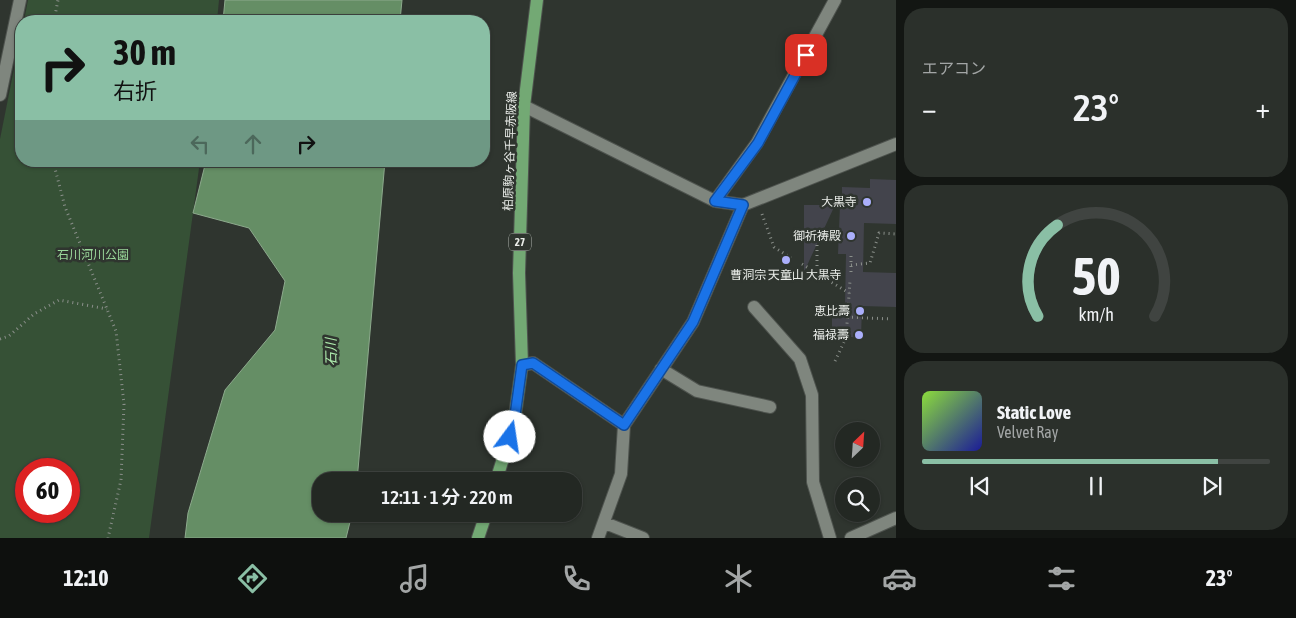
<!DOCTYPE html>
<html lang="ja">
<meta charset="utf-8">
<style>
:root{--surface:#232823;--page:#2b302b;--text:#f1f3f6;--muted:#a3a6a6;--line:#404441;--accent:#8abfa5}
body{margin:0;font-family:"Asap Condensed","Noto Sans JP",sans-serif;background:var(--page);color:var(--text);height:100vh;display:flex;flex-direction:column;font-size:19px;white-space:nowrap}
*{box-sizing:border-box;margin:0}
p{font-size:16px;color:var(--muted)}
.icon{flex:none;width:28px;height:28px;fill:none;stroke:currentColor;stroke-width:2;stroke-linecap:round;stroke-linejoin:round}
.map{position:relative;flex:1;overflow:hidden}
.side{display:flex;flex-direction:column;gap:8px;padding:8px;background:#131613;width:400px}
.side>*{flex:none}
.hud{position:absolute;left:15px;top:15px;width:475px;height:152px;border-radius:20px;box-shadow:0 1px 4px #0004,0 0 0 1px var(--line);background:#8abfa5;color:#111;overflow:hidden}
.needle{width:32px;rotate:25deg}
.fabs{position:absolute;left:835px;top:422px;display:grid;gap:10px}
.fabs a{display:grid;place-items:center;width:45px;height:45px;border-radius:50%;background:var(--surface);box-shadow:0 1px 4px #0004,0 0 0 1px var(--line);font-size:25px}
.speed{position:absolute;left:15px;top:458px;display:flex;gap:10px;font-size:25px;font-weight:700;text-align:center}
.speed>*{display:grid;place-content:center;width:65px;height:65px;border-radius:50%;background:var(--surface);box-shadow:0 1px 4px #0004,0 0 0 1px var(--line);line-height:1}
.speed .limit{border:8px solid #d22;background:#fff;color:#111}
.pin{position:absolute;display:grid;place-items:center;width:42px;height:42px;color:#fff;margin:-21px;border-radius:10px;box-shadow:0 2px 8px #0006}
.me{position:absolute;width:55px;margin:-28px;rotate:14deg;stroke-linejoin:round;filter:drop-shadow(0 0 4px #0008)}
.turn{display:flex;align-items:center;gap:18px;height:105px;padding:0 15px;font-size:22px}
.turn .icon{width:65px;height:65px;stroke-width:2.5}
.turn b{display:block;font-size:35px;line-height:42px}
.lanes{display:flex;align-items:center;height:48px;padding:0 15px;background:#0003;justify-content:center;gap:25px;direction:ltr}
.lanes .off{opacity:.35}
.big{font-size:38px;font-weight:600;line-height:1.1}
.side .widget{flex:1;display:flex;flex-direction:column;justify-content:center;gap:8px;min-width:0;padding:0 18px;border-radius:20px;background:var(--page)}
.side .dial{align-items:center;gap:0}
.dial svg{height:130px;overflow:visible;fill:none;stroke:var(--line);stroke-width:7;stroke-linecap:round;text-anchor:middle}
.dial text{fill:var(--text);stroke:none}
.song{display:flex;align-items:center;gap:15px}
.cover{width:60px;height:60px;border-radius:8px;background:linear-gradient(135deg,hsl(90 70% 55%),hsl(240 70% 35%))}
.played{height:5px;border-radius:2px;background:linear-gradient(90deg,var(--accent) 85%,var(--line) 85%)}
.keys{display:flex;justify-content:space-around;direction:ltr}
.heat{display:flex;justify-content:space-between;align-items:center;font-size:28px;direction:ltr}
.trip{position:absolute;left:312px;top:472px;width:270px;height:50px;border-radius:20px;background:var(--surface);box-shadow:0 1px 4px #0004,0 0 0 1px var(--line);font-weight:600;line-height:50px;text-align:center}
.dock{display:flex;height:80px;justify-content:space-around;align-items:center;background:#0e100e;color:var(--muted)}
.dock .icon{width:35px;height:35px}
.dock .on{color:var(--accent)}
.dock b{font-size:22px;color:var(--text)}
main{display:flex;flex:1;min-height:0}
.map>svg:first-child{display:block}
.green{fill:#365136;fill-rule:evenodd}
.water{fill:#658e65;stroke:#8daa8d}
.building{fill:#43444c}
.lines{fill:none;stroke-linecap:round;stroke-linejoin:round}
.street-casing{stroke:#4e534e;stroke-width:14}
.primary-casing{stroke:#4e534e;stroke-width:14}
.path{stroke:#8a8f8a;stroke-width:3;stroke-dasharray:1 4;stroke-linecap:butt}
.street{stroke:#7f867e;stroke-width:12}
.primary{stroke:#73a974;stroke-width:12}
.route-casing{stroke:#114b97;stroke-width:12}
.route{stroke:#1a73e8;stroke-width:9}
.poi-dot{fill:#abaffb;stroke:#2f352f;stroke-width:2}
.labels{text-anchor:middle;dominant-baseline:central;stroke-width:5;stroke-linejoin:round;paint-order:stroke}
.shield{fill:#2f352f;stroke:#b2b6b1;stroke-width:1}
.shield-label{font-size:11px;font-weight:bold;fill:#eaede9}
.street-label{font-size:12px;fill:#eaede9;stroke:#2f352f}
.poi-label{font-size:12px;fill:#eaede9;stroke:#2f352f;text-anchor:end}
.park-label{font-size:12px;fill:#99d799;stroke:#2f352f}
.water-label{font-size:14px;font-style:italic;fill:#aeecad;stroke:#2f352f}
</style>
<main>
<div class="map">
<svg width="896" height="538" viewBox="0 0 896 538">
<rect width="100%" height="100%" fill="#2f352f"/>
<!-- green -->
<path class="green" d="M28,0H219L217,21H24Z
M21,34V161H200L149,538H0V139ZM26,469H69V511H26Z"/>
<!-- water -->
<path class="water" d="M225,0H402L400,21H223Z
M210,161H385L357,481H321V514H352L346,538H185L188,513L225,390L275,330L285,281L249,228L193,213L205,165Z"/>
<!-- building -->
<path class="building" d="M870,179L896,180V224L864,223L863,272L896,273V307L862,306L861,338L832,335V304L845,305L846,254H838L840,205H842V187L870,188Z
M804,205H835L804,272Z"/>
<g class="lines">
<defs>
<path id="street" d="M0,95L20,0
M524,106L715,201L743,205L896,144
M715,201L757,143L835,0
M754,307L800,359L812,395L813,482L830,538
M522,365L533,363L624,425L621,474L598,538
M661,369L697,391L770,407
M624,425L693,322L743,205
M605,523L643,538
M851,538L896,518"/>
<path id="primary" d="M496,481L514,423L522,365L519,273L524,106L537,0
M478,538L486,514"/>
</defs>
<!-- street casing -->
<use href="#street" class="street-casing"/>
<!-- primary casing -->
<use href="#primary" class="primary-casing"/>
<!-- path -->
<path class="path" d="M54,21L58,0
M53,161L65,207L116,331L124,404L121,480L108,538
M762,214L774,247L791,258
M817,240V274
M802,264L849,293
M851,265L870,263L879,233L896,234
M851,272V254
M847,317L891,319
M821,333H846
M0,339L9,336L34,314L59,300L107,309
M835,361L846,338L850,281"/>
<!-- street -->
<use href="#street" class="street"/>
<!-- primary -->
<use href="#primary" class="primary"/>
</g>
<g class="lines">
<defs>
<path id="route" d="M510,437L514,423L522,365L533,363L624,425L693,322L743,205L715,201L758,143L806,55"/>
</defs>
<!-- route casing -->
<use href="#route" class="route-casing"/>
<!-- route -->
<use href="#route" class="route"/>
</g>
<!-- markers -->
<g class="poi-dot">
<circle cx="867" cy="202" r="5"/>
<circle cx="851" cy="236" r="5"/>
<circle cx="786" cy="260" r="5"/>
<circle cx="860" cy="311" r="5"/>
<circle cx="859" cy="335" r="5"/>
</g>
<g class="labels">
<!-- shield labels -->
<rect class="shield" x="509" y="233.5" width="22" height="17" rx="4"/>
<g class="shield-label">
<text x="520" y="242">27</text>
</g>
<!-- street labels -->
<g class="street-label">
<text transform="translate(510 151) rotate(-88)">柏原駒ヶ谷千早赤阪線</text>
</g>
<!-- poi labels -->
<g class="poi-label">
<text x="857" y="202">大黒寺</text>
<text x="841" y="236">御祈祷殿</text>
<text x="786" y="275" text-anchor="middle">曹洞宗 天童山 大黒寺</text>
<text x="850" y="311">恵比壽</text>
<text x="849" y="335">福禄壽</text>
</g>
<!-- park labels -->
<g class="park-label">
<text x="93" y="255">石川河川公園</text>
</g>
<!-- water labels -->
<g class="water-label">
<text transform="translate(331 352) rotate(-91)">石川</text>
</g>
</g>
</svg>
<div class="fabs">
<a><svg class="needle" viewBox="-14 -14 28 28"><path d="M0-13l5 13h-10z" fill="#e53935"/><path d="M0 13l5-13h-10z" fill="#a3a6a6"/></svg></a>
<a><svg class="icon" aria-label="search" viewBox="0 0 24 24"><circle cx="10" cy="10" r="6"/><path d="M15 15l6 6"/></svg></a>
</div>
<div class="speed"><div class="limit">60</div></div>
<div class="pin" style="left:806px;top:55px;background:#d93025"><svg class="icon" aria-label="arrive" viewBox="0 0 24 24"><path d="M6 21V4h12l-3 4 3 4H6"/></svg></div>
<svg class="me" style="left:510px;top:437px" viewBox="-20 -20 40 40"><circle r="19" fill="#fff"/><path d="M0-13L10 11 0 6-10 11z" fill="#1a73e8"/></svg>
<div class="trip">12:11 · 1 分 · 220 m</div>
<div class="hud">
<div class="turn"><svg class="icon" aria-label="right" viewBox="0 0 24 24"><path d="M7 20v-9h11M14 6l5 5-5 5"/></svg><div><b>30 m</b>右折</div></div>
<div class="lanes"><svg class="icon off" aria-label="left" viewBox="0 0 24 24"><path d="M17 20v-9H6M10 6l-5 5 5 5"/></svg><svg class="icon off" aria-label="ahead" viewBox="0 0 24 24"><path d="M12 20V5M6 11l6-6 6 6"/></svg><svg class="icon" aria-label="right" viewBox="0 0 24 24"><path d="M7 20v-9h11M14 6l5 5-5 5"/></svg></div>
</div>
</div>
<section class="side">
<div class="widget"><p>エアコン</p>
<div class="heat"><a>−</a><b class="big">23°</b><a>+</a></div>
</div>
<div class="widget dial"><svg viewBox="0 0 100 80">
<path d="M14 69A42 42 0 1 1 86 69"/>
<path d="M14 69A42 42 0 0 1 26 13" stroke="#8abfa5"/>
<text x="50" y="56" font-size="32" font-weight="700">50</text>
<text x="50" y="72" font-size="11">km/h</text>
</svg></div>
<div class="widget">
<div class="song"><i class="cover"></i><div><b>Static Love</b><p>Velvet Ray</p></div></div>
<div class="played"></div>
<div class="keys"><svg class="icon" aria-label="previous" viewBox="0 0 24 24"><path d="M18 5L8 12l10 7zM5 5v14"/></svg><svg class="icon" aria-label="pause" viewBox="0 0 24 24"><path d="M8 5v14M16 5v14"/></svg><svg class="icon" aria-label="next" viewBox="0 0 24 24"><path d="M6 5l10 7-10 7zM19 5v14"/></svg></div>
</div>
</section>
</main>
<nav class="dock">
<b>12:10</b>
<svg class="icon on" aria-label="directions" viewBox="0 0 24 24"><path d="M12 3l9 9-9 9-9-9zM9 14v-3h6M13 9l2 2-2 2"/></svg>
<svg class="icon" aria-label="music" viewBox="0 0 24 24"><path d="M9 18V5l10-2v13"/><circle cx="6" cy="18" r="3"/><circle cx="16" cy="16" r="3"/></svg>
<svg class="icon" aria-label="phone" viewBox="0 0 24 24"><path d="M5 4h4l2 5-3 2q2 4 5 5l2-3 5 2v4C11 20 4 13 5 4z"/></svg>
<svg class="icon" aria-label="climate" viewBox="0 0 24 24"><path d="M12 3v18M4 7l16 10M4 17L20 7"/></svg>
<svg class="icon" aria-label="car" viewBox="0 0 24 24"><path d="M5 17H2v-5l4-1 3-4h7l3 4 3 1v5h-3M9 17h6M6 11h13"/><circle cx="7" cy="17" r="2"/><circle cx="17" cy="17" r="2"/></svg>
<svg class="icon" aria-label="filters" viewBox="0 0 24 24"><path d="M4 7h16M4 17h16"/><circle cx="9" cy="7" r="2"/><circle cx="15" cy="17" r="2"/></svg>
<b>23°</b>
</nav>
